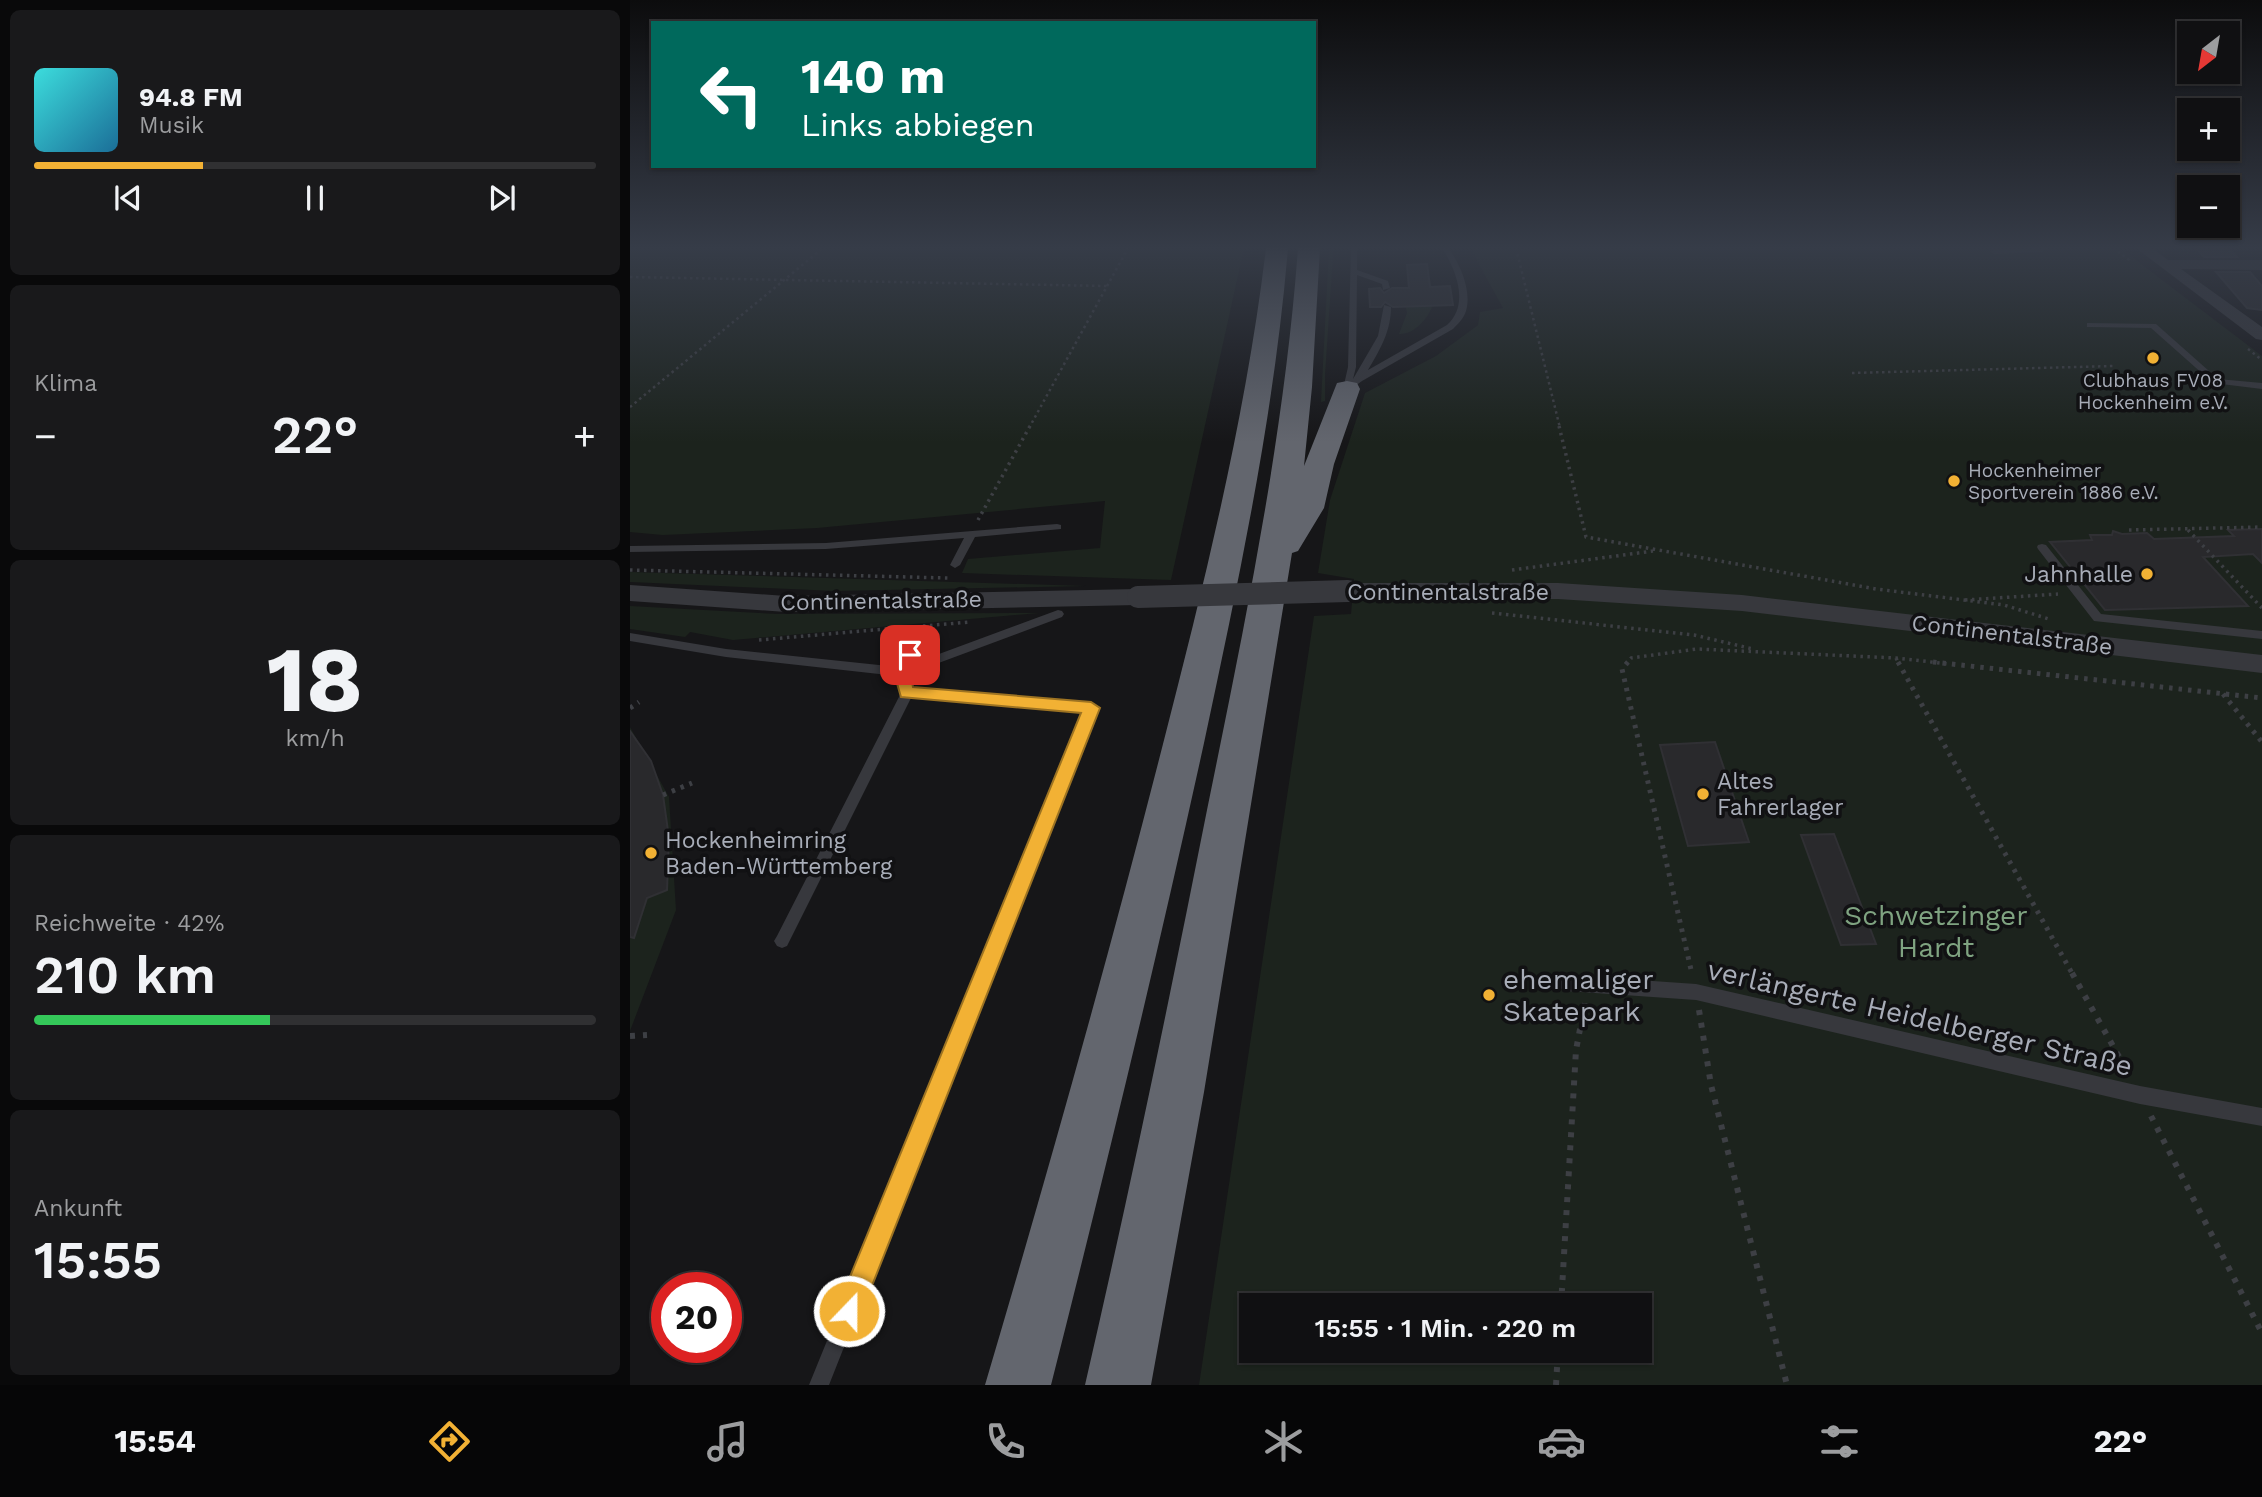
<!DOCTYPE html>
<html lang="de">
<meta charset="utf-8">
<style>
:root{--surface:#101012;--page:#19191b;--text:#f1f3f6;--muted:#9c9d9f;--line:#303032;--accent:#f2b134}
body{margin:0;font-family:"Work Sans",sans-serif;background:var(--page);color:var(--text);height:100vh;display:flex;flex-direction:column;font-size:26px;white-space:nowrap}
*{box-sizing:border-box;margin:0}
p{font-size:23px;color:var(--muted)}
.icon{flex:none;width:38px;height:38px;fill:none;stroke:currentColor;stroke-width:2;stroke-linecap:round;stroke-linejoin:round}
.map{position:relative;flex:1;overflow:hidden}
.side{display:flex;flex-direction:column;gap:10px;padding:10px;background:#09090a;width:630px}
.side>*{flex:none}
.top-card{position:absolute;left:21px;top:21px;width:665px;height:147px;border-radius:0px;box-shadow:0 2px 5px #0004,0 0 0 2px var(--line);background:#00695c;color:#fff;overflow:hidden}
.needle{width:46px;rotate:211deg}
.controls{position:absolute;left:1547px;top:21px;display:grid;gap:14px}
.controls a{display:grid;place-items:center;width:63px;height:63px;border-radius:0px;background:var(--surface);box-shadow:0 2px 5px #0004,0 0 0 2px var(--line);font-size:35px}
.speed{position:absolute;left:21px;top:1272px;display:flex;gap:14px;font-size:35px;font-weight:700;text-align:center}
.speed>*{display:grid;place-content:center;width:91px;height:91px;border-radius:50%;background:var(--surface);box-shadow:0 2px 5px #0004,0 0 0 2px var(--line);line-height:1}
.speed .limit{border:10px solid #d22;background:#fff;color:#111}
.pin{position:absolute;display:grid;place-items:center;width:60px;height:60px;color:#fff;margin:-30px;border-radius:14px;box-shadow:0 4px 10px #0006}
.me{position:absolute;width:77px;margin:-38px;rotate:22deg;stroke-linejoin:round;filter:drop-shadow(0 0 5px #0008)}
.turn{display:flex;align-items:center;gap:24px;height:147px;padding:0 35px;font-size:32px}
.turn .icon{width:91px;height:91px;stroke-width:2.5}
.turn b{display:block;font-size:49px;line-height:60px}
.big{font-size:52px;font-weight:600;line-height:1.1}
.side .card{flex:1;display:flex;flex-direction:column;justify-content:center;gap:10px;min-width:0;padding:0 24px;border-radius:10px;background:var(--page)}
.side .dial{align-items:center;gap:0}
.dial b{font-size:91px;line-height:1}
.song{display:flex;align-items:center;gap:21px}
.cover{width:84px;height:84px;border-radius:10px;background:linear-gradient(135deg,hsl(180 70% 55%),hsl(200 70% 35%))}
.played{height:7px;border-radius:4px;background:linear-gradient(90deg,var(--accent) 30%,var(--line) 30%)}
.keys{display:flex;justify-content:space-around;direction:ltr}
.heat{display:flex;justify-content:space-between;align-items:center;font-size:38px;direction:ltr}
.charge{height:10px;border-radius:5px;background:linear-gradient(90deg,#34c759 42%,var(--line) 0)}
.trip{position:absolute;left:609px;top:1293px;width:413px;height:70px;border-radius:0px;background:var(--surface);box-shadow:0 2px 5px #0004,0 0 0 2px var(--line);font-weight:600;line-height:70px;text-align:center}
.tabs{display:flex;height:112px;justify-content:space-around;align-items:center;background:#060607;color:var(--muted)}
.tabs .icon{width:49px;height:49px}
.tabs .active{color:var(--accent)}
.tabs b{font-size:32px;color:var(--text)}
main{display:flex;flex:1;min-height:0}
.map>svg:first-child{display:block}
.green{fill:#1c231d;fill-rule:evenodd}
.building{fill:#29292c;stroke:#303034;stroke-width:2}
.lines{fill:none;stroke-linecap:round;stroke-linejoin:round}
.path-far3{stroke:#3d3f44;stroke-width:2.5;stroke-dasharray:2.5 3.5;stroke-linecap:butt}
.path-far2{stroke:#3d3f44;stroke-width:3.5;stroke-dasharray:2.5 4.5;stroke-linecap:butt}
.path-far1{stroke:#3d3f44;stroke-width:5;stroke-dasharray:3.5 6;stroke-linecap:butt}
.path{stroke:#3d3f44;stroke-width:6;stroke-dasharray:5 8;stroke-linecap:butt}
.lane{fill:#37383d;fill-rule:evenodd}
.street{fill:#37383d;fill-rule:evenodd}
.highway{fill:#63666e;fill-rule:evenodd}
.street-bridge{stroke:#37383d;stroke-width:22}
.route{fill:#f2b134;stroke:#9d7322;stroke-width:2}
.poi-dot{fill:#f2b134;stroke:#111113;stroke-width:2.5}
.labels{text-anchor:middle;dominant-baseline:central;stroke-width:7;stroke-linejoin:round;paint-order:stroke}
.far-poi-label{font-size:19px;fill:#a8adb8;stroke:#111113}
.poi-label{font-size:23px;fill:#a8adb8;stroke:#111113;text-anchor:start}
.street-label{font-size:23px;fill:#a8adb8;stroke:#111113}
.near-park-label{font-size:28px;fill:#7fa381;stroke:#111113}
.near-poi-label{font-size:28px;fill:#a8adb8;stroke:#111113;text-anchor:start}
.near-street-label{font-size:28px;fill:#a8adb8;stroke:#111113}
</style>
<main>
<section class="side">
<div class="card">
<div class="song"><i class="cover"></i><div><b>94.8 FM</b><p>Musik</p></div></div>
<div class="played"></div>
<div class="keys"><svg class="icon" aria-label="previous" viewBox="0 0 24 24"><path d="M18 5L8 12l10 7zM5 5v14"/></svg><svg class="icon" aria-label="pause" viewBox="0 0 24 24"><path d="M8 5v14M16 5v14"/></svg><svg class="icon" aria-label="next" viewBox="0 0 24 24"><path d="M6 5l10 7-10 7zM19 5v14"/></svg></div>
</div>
<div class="card"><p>Klima</p>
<div class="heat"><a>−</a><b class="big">22°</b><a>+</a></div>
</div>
<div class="card dial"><b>18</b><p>km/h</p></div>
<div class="card"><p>Reichweite · 42%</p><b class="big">210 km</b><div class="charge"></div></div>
<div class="card"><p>Ankunft</p><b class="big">15:55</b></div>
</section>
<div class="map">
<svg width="1632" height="1385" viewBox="0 0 1632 1385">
<rect width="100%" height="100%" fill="#161618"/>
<!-- green -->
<path class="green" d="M0,248H614L541,580L332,573L338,559L470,548L475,501L187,528L33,535L0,532Z
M699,248H703V256L695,375V401L691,402Z
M843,248H1490L1632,356V1385H569L684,616L721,614L724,579L688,573L700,500L735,393L806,356L848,325L850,312L873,308L846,259ZM621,1306H1010V1351H621Z
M775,304H803C799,318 784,335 769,334L777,313Z
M0,572L456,586L205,591L0,582Z
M0,606L147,614L409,613L103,640L60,632L55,637L0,629Z
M0,727L39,797L46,910L0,1031Z"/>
<!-- building -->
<path class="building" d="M1566,248H1598L1607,257H1574Z
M797,264L800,287L820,286L823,305L763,307L755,302L751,307H740L739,289L750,288L754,293L762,288H779L777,265Z
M1586,272H1620L1632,286V310L1617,308Z
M1632,529V563L1623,554L1573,557L1618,606L1475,610L1420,542L1462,540L1460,535H1482L1483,531L1492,534L1517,533L1524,539L1604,536L1598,530Z
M0,731L21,761L33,795L39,838L37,890L17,898L4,938L0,937Z
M1085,742L1119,842L1058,846L1030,745Z
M1204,834L1246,944L1211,945L1171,835Z"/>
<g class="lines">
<!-- path-far3 -->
<path class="path-far3" d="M886,248L930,428
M1483,248L1502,262
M0,277L477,286
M1618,349L1632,360
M1222,373L1483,366
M0,407L193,248
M399,428L498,248"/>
<!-- path-far2 -->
<path class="path-far2" d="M929,426L956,537L1246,589L1374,605L1419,619
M348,520L400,426
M1499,530L1632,527
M1558,530L1632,608
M0,570L318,578
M882,570L1023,551
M1335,600L1428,594
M862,613L1064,635L1123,649
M293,626L340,622
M129,640L278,627
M1266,658L1269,664
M996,664L1001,658L1067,649L1266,658L1319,664"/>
<!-- path-far1 -->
<path class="path-far1" d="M998,662L992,669L1062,974
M1268,662L1443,975
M1303,662L1632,698
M1593,694L1632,742
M0,708L9,702
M33,795L62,783"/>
<!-- path -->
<path class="path" d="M1442,973L1497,1071
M1069,1010L1081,1085L1157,1385
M0,1036L17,1035
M1521,1116L1632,1333
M931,1306L946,1050L955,1003
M926,1385L928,1351"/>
<!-- lane -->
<path class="lane" d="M721,248H727V270L758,281L760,288L753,290L752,284L727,275L726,367L723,379L748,336L754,305L761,307C761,331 750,350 738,370L817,325C840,305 826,269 812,248H818C830,263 842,291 836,311C834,318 828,324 823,329L732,381L717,392L713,389L718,367Z
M1417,248L1412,252L1364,254L1361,252L1364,250Z
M1457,323L1526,324L1588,379L1632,383V389L1583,383L1521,328L1460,327H1457Z
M427,524L431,525V529L345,537L330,565L325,568L320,565L334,538L196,549L0,552V546L196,543Z
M1412,544L1416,545L1471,614L1632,631V639L1464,621L1408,549L1407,547L1408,545Z
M428,610L432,611L434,614L432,617L279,674L282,689L461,703L465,705L467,708L199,1385H179L453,712L281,698L157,946L152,948L147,946L144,941L147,936L271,693L267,676L96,657L0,641V633L96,649L268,667L283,635L287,634L293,638L282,664Z
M936,975L1066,984L1510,1086L1632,1108V1126L1510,1104L1066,1000L936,991L930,988L928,983L930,978Z"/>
<!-- street -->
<path class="street" d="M1506,248H1522L1538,260H1632V270L1551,269L1632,327V340L1626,339Z
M718,583H928L1112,595L1632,655V673L1112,611L928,599H718L710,597L706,591L710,585Z
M0,585L156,596L508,589L516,591L520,597L516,603L508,605L156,612L0,601Z"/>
<!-- highway -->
<path class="highway" d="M636,248H658C644,416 609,579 574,743C527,958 475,1172 421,1385H355C418,1172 478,959 533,744C575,580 616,416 636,248Z
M668,248H690L682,387L674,466L707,383L717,381L727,383L730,389L704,464L694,508L668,551L662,553L574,1092L521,1385H455C499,1194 539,1002 577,810C615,623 654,438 668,248Z"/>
<!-- street-bridge -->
<path class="street-bridge" d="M508,597L718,591"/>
</g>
<!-- sky -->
<linearGradient id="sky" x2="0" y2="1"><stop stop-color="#0c0c0d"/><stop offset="0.56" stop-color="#363c48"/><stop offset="1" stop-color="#363c48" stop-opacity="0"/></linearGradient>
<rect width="1632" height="442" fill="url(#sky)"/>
<!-- route -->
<path class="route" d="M280,650L287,655L280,673L283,687L461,702L470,708L232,1311L228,1321L219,1324L210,1321L206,1311L451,713L271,697L264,673L274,651Z"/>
<!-- markers -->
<g class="poi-dot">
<circle cx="1523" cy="358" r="7"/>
<circle cx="1324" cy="481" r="7"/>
<circle cx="1517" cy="574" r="7"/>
<circle cx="1073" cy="794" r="7"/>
<circle cx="21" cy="853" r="7"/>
<circle cx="859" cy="995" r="7"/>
</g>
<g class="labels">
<!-- far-poi labels -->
<g class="far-poi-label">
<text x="1523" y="380">Clubhaus FV08<tspan x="1523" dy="22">Hockenheim e.V.</tspan></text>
<text x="1338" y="470" text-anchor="start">Hockenheimer<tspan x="1338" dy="22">Sportverein 1886 e.V.</tspan></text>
</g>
<!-- poi labels -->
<g class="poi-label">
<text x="1503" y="574" text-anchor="end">Jahnhalle</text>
<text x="1087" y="781">Altes<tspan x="1087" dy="26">Fahrerlager</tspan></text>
<text x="35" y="840">Hockenheimring<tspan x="35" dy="26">Baden-Württemberg</tspan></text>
</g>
<!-- street labels -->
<g class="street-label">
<text x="818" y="592">Continentalstraße</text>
<text transform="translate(251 601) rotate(-1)">Continentalstraße</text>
<text transform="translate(1382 635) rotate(7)">Continentalstraße</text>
</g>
<!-- near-park labels -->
<g class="near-park-label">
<text x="1306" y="915">Schwetzinger<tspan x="1306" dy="32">Hardt</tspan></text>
</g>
<!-- near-poi labels -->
<g class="near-poi-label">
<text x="873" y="979">ehemaliger<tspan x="873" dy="32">Skatepark</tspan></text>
</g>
<!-- near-street labels -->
<g class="near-street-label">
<text transform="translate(1290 1018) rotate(13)">verlängerte Heidelberger Straße</text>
</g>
</g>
</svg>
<div class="controls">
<a><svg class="needle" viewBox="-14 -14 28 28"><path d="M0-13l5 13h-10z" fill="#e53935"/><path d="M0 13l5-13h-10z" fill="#9c9d9f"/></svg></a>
<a>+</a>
<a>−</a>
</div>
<div class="speed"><div class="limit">20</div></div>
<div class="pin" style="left:280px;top:655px;background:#d93025"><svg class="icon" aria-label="arrive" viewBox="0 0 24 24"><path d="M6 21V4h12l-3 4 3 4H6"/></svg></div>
<svg class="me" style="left:219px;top:1311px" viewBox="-20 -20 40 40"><circle r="17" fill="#f2b134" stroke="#fff" stroke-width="3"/><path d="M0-11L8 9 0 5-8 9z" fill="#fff"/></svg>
<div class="trip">15:55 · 1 Min. · 220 m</div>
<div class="top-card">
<div class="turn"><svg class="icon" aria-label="left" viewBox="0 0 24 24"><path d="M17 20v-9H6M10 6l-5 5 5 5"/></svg><div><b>140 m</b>Links abbiegen</div></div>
</div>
</div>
</main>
<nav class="tabs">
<b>15:54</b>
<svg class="icon active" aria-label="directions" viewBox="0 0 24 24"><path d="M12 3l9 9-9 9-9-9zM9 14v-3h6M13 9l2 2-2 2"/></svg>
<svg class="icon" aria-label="music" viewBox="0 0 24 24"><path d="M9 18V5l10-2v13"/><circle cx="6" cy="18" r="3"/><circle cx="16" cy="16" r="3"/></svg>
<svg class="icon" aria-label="phone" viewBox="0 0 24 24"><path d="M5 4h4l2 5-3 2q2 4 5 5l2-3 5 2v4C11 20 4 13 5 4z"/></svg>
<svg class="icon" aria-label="climate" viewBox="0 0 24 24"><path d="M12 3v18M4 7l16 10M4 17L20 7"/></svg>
<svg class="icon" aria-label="car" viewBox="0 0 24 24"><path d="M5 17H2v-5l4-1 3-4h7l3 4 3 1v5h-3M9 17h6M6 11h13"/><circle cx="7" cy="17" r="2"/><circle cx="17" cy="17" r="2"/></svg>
<svg class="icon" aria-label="filters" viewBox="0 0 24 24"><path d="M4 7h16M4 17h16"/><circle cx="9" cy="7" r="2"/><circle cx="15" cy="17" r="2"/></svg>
<b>22°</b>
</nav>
